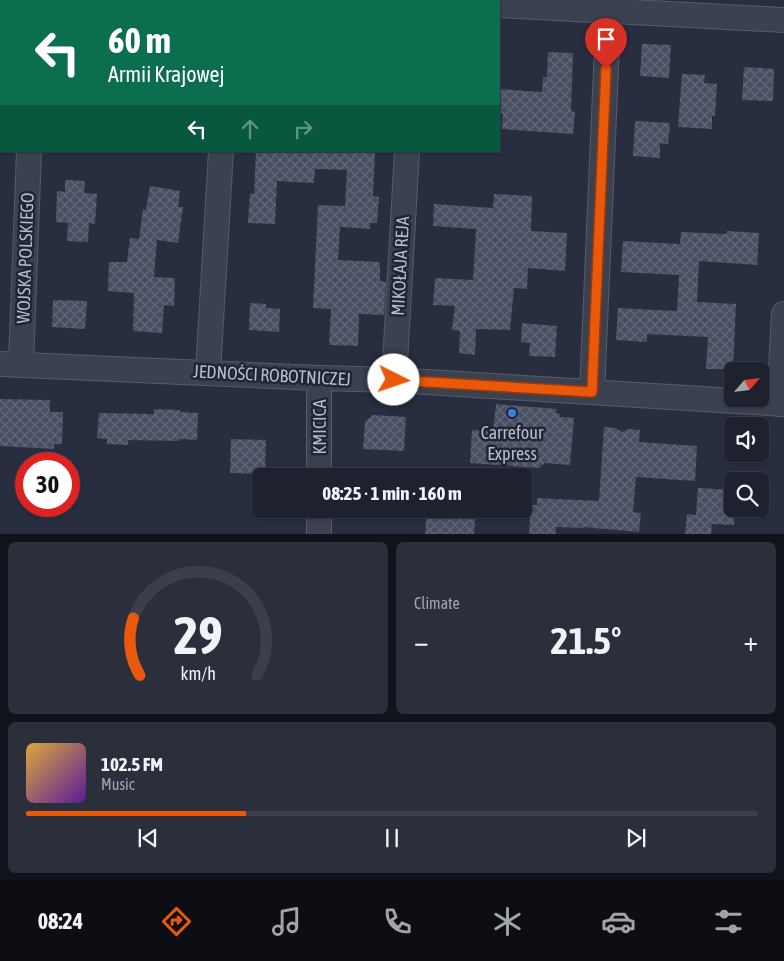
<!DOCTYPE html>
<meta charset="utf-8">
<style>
:root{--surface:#1e222f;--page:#2b2f3b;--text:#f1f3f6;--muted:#a1a4aa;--line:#3c3f4b;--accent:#ea580c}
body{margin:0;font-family:"Asap Condensed",sans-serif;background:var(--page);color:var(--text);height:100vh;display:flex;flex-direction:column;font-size:19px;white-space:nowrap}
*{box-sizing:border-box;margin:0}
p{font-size:16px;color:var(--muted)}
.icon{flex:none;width:28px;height:28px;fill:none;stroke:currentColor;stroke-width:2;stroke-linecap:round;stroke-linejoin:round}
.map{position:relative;height:534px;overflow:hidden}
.drawer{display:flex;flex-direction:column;gap:8px;padding:8px;background:#10131a;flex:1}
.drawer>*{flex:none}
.hud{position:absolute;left:0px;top:0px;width:500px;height:152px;box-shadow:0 1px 4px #0004,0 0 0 1px var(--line);background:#0b6e4f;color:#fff;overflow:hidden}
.needle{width:32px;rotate:62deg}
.buttons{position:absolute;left:724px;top:362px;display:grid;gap:10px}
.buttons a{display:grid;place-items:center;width:45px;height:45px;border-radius:8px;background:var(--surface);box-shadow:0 1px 4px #0004,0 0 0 1px var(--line);font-size:25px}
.speed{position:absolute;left:15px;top:452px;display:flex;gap:10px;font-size:25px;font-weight:700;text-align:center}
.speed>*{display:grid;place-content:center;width:65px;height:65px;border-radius:50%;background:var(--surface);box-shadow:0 1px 4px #0004,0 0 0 1px var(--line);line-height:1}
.speed .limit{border:8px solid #d22;background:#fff;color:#111}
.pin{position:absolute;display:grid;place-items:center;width:42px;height:42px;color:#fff;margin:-51px -21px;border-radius:50% 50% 50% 0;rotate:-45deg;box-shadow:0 0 5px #0007}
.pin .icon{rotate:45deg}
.me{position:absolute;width:55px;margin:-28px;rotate:94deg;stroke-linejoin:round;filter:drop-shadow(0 0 4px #0008)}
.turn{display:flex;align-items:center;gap:18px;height:105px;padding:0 25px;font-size:22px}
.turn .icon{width:65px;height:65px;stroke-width:2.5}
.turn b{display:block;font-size:35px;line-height:42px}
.lanes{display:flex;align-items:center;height:48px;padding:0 25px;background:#0003;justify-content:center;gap:25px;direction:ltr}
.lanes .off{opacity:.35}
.big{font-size:38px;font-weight:700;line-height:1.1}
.drawer .tile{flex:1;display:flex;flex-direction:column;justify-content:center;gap:8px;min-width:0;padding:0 18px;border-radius:8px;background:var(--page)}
.drawer .dial{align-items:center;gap:0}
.dial svg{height:130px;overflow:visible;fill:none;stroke:var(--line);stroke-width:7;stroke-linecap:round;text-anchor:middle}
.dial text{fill:var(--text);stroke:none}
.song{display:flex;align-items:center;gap:15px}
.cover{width:60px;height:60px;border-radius:8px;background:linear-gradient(135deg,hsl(40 70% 55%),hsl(270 70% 35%))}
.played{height:5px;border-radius:2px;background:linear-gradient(90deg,var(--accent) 30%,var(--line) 30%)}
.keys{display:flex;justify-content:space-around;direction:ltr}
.heat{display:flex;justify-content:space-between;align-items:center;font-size:28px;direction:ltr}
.drawer .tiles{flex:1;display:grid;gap:8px;grid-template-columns:1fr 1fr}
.tile:last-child{grid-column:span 2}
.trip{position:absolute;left:252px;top:468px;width:280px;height:50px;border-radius:8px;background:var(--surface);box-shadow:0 1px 4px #0004,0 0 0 1px var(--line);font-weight:700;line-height:50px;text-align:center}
.menu{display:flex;height:80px;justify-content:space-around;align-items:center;background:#0c0e13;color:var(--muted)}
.menu .icon{width:35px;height:35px}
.menu .selected{color:var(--accent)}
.menu b{font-size:22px;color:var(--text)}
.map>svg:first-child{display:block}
.building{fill:url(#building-cross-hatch)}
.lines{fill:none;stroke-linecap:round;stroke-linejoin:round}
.minor-casing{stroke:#565c6a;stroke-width:26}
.minor{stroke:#3c4150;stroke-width:24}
.route-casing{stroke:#983908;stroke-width:12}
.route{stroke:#ea580c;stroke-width:9}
.shop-dot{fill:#3f7fe0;stroke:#202635;stroke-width:2}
.labels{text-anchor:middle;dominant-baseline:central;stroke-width:5;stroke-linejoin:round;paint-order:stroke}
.street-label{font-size:18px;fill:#b8bcca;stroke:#202635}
.poi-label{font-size:18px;fill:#b8bcca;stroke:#202635}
</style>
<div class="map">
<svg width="784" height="534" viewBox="0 0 784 534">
<defs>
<pattern id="building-cross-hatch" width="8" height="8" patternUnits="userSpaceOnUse" patternTransform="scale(1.25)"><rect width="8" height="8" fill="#494f63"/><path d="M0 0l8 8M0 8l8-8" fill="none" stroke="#616678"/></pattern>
</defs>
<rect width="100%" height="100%" fill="#282e3f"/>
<!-- building -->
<path class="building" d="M642,44L671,45L669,78L640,76Z
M548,52L573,53L571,111L575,112L573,134L502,129L503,114L499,113V89L542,92L543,77H547Z
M744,67L774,69L773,101L742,100Z
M682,74L705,75L704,83L717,84L715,116H712V129L678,127Z
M635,121L670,123L668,144L660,143V158L633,156Z
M256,151H375L373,196L379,197L377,223H370V229L340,227L338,260L380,262V281L386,282L384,315L359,314L358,346L329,345L331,309L313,308L318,205L345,206L347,170L315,169L314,183L277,181L275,224L248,223L250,193L254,194Z
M65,180L85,181L84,193L97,194L95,224L89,223L88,242L67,241L68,223L56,222L57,191L65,192Z
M150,186L180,191L178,207H183L178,243L157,240L154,277L175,278L174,306L164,305L162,333L133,331L134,293L108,291L109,262H127L130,238L139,239L143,209L146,210Z
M494,194L532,196L531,231L567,233L565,271L528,268L527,289L514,288L510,330L476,329L475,355L459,353L460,331L452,330L455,306L433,305L435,278L473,280L476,229L433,226L434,204L493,208Z
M727,231L759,233L757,265L699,261L697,302L736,304L733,369H706L708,337L647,334V342L616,340L618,308L677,311L679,275L621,272L623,241L680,244L681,232L727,234Z
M53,300L87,301L85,329L52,327Z
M250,303L266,304V308L280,309L279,332L249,330Z
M522,323L557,326L555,357L529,356L530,343L521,342Z
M0,399L50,400V412H63L62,444H54V449L0,446Z
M496,404L557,409L556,413L560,414V417L574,418L570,465L545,463L539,468L470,463L472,430L493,431Z
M154,409L180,410V412L198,413L197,440L179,439V441L128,440V445L107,444V439L97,438L99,413L154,414Z
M373,415L406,417L404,451L363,449L365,422Z
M604,427L616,428L622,432L628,429L640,430L639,442L697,446L695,481L636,477L633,512L641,513L639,532L583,527V528L556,527V534H529L531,505H537V498L599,501Z
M231,439L266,440L265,474L230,473Z
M698,488L732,490V509H735L734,525L712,524L711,534H685L687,514L696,515Z
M427,509H476L474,534H425Z"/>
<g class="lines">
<defs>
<path id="minor" d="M411,0L433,1
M36,1V0
M229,1V0
M499,5L784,20
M0,364L319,378L394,380L784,404
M21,364L29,151
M208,372L221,151
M319,378V476
M394,380L407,151
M592,392L609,0
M779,404L784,314
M319,509V534"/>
</defs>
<!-- minor casing -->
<use href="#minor" class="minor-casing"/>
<!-- minor -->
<use href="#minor" class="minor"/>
</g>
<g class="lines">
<defs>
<path id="route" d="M394,380L592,392L606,69"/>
</defs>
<!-- route casing -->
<use href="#route" class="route-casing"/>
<!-- route -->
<use href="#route" class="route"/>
</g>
<!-- markers -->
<circle class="shop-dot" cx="512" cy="413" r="5"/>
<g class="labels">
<!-- street labels -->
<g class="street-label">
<text transform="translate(25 258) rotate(-88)">WOJSKA POLSKIEGO</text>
<text transform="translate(400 266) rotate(-87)">MIKOŁAJA REJA</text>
<text transform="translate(272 375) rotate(3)">JEDNOŚCI ROBOTNICZEJ</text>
<text transform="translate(319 427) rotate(-90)">KMICICA</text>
</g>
<!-- poi labels -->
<g class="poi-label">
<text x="512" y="432">Carrefour<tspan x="512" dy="21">Express</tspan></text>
</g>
</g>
</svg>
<div class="buttons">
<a><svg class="needle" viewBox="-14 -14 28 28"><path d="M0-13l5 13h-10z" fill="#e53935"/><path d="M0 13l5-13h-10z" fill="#a1a4aa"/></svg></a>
<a><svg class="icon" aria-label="sound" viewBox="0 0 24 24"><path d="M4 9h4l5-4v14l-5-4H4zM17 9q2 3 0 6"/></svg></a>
<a><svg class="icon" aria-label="search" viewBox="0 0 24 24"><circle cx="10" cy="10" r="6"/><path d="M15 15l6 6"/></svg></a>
</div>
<div class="speed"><div class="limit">30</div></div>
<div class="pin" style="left:606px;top:69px;background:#d93025"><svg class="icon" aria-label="arrive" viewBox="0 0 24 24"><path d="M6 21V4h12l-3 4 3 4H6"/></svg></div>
<svg class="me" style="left:394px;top:380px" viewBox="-20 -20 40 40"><circle r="19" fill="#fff"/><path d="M0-13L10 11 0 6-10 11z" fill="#ea580c"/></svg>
<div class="trip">08:25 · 1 min · 160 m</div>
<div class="hud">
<div class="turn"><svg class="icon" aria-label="left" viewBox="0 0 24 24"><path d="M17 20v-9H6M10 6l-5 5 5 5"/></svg><div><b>60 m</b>Armii Krajowej</div></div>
<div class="lanes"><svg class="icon" aria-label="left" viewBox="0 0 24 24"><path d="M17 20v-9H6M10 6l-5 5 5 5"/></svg><svg class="icon off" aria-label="ahead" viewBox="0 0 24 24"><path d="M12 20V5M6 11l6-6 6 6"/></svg><svg class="icon off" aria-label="right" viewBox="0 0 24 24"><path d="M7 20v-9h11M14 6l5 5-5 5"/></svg></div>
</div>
</div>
<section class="drawer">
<div class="tiles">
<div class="tile dial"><svg viewBox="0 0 100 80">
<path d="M14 69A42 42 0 1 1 86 69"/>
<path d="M14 69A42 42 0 0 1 10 34" stroke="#ea580c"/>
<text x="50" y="56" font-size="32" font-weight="700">29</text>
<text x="50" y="72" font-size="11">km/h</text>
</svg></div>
<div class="tile"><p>Climate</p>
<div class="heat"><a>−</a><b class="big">21.5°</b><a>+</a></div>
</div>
<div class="tile">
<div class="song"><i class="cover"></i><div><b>102.5 FM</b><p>Music</p></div></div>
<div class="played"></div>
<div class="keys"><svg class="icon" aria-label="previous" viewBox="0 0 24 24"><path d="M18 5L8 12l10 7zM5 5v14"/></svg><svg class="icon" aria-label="pause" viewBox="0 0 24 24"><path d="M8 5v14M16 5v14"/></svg><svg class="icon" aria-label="next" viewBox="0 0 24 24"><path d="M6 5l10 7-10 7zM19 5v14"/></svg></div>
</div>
</div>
</section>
<nav class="menu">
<b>08:24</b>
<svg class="icon selected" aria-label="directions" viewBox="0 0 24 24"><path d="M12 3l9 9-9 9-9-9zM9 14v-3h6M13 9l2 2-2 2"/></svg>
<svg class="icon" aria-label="music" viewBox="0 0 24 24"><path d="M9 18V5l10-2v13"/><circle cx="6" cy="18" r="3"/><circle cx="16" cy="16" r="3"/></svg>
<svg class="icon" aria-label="phone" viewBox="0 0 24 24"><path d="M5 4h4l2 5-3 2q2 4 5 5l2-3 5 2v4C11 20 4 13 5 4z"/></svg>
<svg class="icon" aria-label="climate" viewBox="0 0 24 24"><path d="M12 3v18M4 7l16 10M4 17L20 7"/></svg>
<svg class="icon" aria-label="car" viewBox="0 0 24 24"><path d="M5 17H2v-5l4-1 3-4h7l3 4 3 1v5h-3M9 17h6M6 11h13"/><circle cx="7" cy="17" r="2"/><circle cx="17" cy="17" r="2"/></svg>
<svg class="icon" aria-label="filters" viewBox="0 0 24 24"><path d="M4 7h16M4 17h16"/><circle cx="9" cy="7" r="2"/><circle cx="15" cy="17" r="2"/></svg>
</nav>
